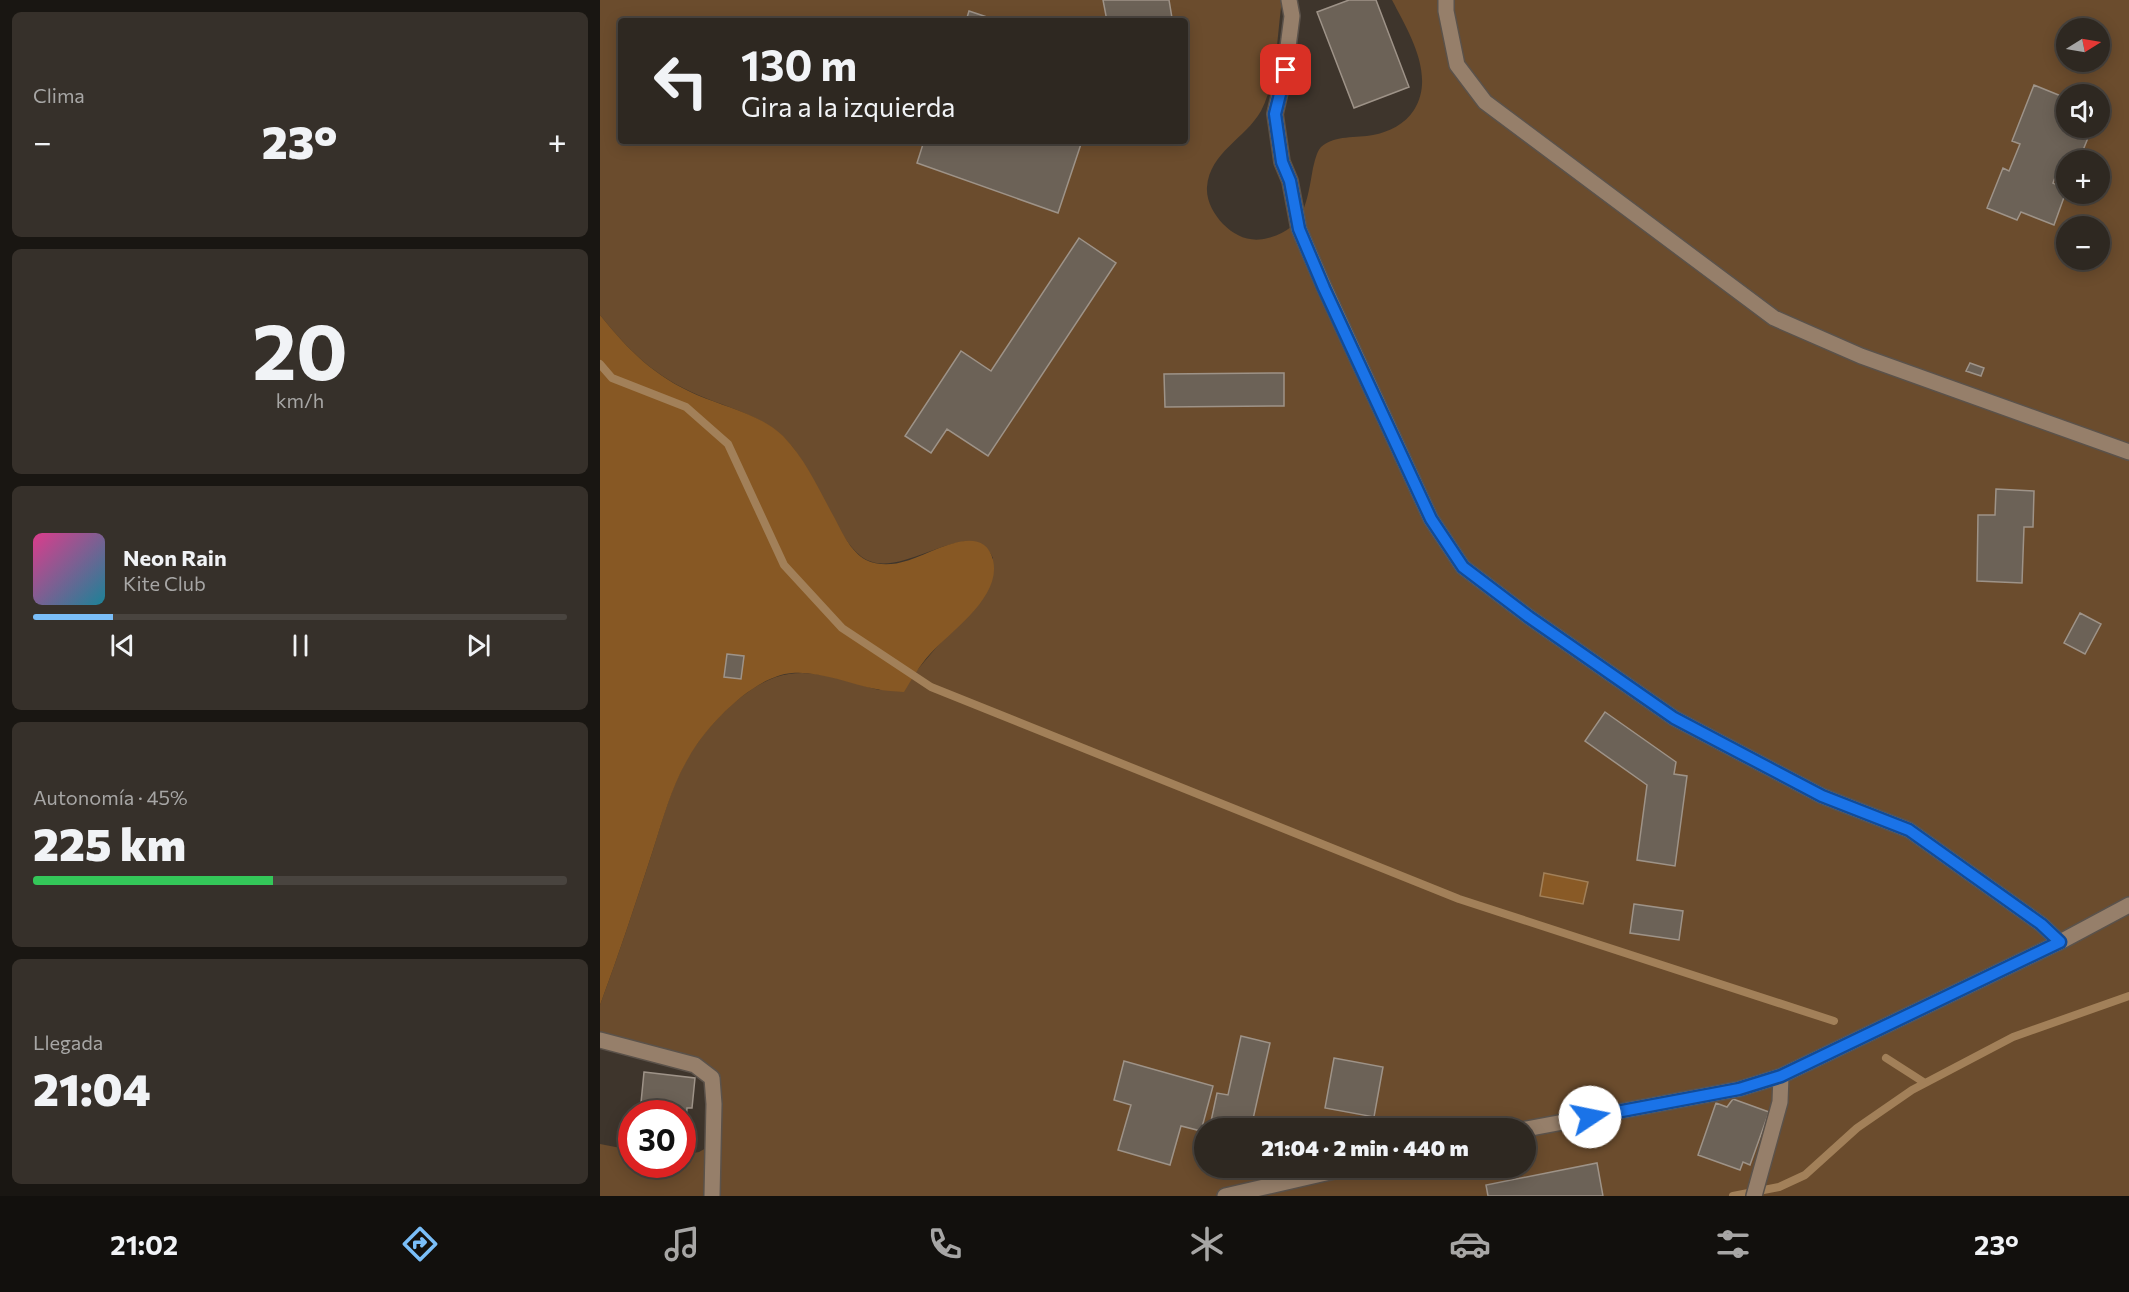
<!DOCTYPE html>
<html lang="es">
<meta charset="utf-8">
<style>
:root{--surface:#2e2821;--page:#36302a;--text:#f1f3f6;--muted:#a7a6a5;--line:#49443f;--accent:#7abef8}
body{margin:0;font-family:Commissioner,sans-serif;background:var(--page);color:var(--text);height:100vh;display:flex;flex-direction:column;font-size:22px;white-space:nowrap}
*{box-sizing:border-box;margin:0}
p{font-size:20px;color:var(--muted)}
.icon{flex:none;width:33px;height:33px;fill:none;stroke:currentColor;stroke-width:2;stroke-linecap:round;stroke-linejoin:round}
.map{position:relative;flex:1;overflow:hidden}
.panel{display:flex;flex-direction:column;gap:12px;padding:12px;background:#191612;width:600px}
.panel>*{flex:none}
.guide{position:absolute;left:18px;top:18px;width:570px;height:126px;border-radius:6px;box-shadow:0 3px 15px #0003,0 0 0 2px var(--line);background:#2e2821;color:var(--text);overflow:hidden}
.needle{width:39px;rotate:79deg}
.fabs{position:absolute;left:1456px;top:18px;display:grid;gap:12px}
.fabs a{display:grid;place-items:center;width:54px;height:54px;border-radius:50%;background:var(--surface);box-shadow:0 3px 15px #0003,0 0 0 2px var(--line);font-size:30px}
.speed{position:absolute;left:18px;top:1100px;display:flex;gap:12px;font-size:30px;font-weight:700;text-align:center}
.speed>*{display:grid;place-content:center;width:78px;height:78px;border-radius:50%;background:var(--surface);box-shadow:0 3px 15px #0003,0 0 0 2px var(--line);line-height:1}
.speed .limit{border:9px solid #d22;background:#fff;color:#111}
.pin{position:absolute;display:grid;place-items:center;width:51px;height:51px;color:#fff;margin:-26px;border-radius:12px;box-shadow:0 3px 9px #0006}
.me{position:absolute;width:66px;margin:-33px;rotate:79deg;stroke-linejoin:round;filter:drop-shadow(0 0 4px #0008)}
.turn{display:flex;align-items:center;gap:21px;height:126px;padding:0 24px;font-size:27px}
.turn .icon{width:78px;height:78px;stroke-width:2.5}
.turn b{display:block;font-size:42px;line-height:51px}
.big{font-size:45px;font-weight:800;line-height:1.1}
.panel .card{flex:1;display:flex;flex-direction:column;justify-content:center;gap:9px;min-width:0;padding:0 21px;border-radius:9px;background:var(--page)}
.panel .dial{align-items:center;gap:0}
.dial b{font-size:78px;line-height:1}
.song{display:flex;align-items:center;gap:18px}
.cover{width:72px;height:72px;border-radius:9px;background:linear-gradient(135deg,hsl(330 70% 55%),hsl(190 70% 35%))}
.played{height:6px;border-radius:3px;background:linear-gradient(90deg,var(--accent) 15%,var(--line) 15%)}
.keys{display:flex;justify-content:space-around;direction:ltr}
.heat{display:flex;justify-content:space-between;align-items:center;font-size:33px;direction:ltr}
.charge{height:9px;border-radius:4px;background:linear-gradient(90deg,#34c759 45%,var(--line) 0)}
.trip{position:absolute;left:594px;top:1118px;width:342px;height:60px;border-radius:30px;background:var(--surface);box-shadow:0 3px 15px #0003,0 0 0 2px var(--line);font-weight:800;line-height:60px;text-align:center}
.dock{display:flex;height:96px;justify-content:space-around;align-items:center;background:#12100d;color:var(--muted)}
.dock .icon{width:42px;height:42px}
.dock .active{color:var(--accent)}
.dock b{font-size:27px;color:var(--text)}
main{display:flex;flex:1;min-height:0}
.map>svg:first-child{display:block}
.green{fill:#6b4c2d;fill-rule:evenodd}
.forest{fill:#875824}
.water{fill:#895a26;stroke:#a28059;stroke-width:1.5}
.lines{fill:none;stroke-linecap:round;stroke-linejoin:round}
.stream{stroke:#a28059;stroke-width:8}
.building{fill:#6c6257;stroke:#9e9388;stroke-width:1.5}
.minor-casing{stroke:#5b524a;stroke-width:18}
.minor{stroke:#967f6a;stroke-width:15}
.route-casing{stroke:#114b97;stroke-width:15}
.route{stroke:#1a73e8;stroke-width:10}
</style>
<main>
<section class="panel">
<div class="card"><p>Clima</p>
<div class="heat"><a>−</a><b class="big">23°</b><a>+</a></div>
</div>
<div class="card dial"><b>20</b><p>km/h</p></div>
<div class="card">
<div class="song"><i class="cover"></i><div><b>Neon Rain</b><p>Kite Club</p></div></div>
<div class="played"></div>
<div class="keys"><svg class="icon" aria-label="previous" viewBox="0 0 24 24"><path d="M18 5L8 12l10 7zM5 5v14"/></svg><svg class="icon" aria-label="pause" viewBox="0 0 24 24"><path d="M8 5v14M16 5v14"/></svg><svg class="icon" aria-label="next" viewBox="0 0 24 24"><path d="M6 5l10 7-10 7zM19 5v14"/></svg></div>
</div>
<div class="card"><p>Autonomía · 45%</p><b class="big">225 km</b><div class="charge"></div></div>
<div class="card"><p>Llegada</p><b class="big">21:04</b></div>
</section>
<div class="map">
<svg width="1529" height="1196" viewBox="0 0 1529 1196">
<rect width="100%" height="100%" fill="#3e352c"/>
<!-- green -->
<path class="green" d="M0,0H682C677,34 677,81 661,111C645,139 610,152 607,187C606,201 614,214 623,224C635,236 650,243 668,238C705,229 707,201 713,168C715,161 716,153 721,147C734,135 757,138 773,135C789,132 805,124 814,110C836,75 808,31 792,0H1529V1196H0V1144L31,1150L32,1164H82L83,1155L99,1152L108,1147L107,1084L99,1074L0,1040V1005C19,954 36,902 53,850C63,818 72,784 89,756C108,724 151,679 189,674C218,669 251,683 279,690L318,669L341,642L393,558C372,512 306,579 267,560C236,545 214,464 183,437C160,415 126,407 98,395C54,376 29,351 0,315ZM21,21H585V141H21ZM1467,28H1500V62H1467ZM1467,94H1500V128H1467ZM1467,160H1500V194H1467ZM1467,226H1500V260H1467ZM604,1128H926V1167H604Z"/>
<!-- forest -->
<path class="forest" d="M0,315C29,351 54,376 97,395C125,407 160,414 183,436C205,458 219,490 234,517C242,532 250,551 266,560C278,566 294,565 306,561C329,555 383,519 393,560C402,597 351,631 330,654C319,666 312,679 304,692C295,691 285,691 276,689C249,684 221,671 192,673C154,676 107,725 89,757C72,785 63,819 53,850C36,902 19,954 0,1005Z"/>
<!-- water -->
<path class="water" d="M944,873L988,882L983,904L940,896Z"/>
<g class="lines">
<!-- stream -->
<path class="stream" d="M0,364L12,378L86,407L128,444L184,565L242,628L331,687L859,899L1234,1021
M1286,1058L1325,1083
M1133,1196L1179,1187L1205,1175L1257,1128L1312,1090L1413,1037L1529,996"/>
</g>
<!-- building -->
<path class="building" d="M503,0H569L572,18L556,21H507Z
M749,0H776L809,87L754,108L717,12Z
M369,11L399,21H366Z
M1434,85L1461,96L1455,112L1459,114L1461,107L1467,109V128H1492L1479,160L1462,159L1453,183L1467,189L1454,225L1421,212L1417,220L1387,208L1403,168L1409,171L1420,144L1412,141Z
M324,141H482L458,213L317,163Z
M479,238L516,263L388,456L347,429L331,453L305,436L361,351L391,371Z
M1370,363L1384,368L1381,376L1366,371Z
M684,373V406L565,407L564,374Z
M1396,489L1434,491L1433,527H1424L1422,583L1377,581L1378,515H1395Z
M1480,613L1501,624L1485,654L1464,643Z
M127,654L144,656L141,679L124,677Z
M1005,712L1076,762L1074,774L1087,776L1075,866L1037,860L1047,785L985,741Z
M1034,904L1083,911L1079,940L1030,933Z
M641,1036L670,1043L651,1128H619L610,1126L617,1093L628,1095Z
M734,1058L783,1067L774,1117L725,1108Z
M524,1061L613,1086L601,1131L581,1126L570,1165L518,1150L531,1105L514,1100Z
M44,1072L95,1078L92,1108H87L83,1150L82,1113H40Z
M1133,1099L1169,1112L1150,1165L1143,1162L1140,1170L1098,1155L1116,1103L1127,1107Z
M997,1163L1003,1196H888L886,1185Z"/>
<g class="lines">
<defs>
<path id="minor" d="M689,0L692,16L685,70L675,114L682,162L690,181L699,229L724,287L831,519L863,567L929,617L1074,718L1222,796L1309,830L1441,924L1460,942
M846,0V11L857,65L885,102L1174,318L1261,356L1529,452
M0,1040L95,1065L112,1078L114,1104L112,1196
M926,1129L1139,1089L1181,1076L1460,942L1529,905
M625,1196L752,1167
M1154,1196L1180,1102L1181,1076"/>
</defs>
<!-- minor casing -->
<use href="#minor" class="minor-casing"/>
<!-- minor -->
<use href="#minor" class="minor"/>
</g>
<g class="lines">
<defs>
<path id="route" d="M686,70L675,114L682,162L690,181L699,229L724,288L831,519L863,567L929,617L1074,718L1222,796L1309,830L1441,924L1460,942L1181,1076L1139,1089L990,1117"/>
</defs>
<!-- route casing -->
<use href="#route" class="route-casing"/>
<!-- route -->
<use href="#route" class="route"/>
</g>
</svg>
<div class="fabs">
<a><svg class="needle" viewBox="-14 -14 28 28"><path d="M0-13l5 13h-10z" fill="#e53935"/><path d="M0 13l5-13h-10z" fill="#a7a6a5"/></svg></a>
<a><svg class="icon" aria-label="sound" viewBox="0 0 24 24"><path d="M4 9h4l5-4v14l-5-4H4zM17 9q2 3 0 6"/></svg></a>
<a>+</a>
<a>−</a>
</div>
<div class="speed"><div class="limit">30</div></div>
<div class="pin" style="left:686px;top:70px;background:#d93025"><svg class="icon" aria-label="arrive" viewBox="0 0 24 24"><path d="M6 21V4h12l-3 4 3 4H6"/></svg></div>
<svg class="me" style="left:990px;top:1117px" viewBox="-20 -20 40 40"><circle r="19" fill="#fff"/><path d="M0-13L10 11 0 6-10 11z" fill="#1a73e8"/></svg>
<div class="trip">21:04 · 2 min · 440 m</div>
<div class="guide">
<div class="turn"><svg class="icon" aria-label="left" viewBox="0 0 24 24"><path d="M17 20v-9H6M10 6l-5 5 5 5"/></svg><div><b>130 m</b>Gira a la izquierda</div></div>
</div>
</div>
</main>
<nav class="dock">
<b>21:02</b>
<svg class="icon active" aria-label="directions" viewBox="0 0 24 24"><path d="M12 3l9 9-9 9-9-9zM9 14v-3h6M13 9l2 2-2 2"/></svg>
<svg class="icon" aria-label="music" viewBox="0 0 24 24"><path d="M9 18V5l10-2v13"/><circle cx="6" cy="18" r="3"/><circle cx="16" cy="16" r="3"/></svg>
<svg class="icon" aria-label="phone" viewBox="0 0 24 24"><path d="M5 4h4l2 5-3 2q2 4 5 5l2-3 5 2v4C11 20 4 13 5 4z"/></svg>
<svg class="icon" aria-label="climate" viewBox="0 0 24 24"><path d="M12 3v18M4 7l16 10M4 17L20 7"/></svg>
<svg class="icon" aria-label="car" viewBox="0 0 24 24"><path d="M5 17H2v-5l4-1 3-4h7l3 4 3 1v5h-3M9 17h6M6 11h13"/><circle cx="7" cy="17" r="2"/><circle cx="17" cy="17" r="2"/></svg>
<svg class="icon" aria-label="filters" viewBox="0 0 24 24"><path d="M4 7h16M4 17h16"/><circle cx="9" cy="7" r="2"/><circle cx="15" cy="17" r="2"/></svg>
<b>23°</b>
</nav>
